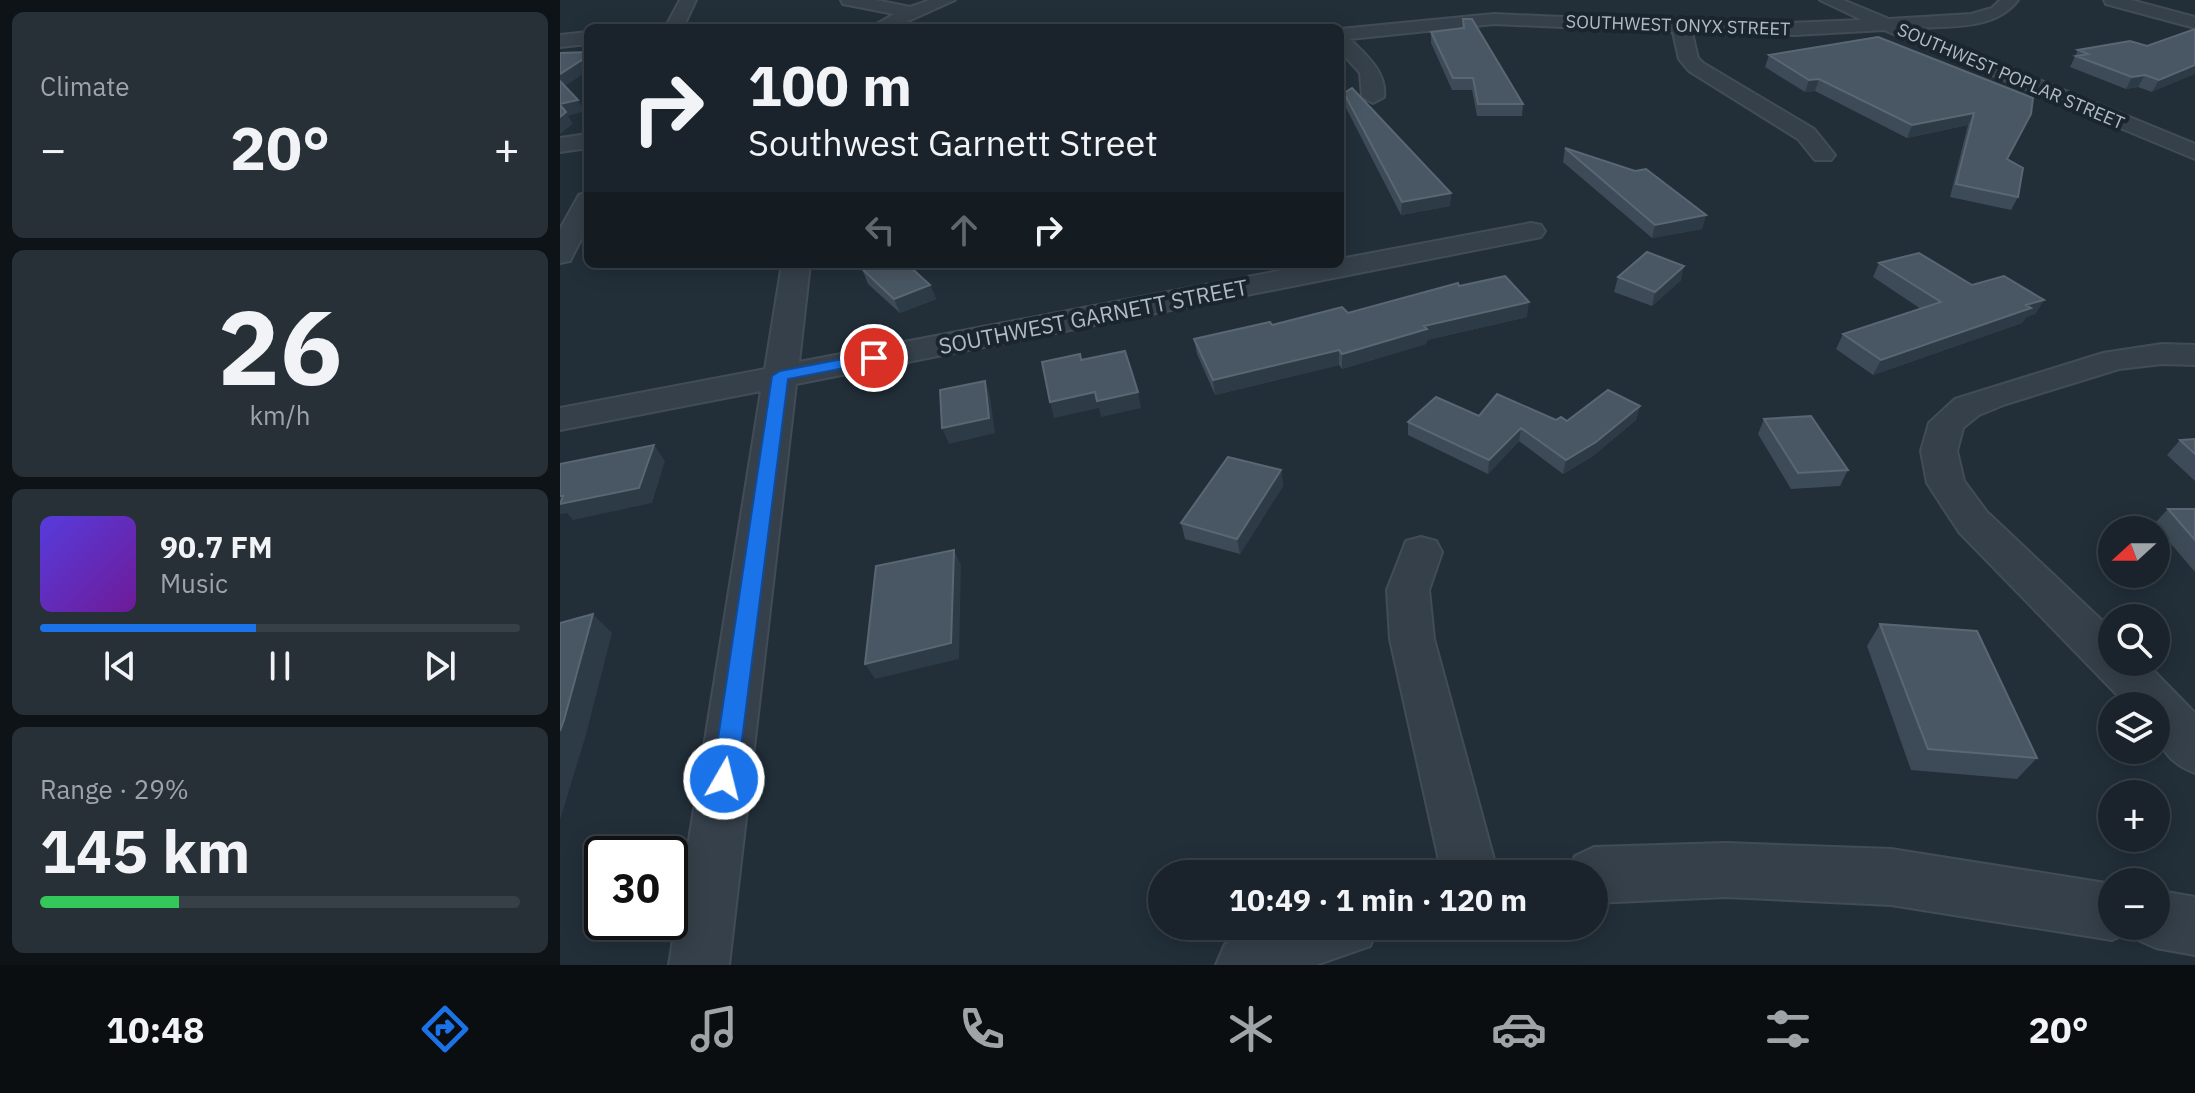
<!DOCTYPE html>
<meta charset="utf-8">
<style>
:root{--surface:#1a232b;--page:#272f37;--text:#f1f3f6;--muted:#9fa4a9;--line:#384047;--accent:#1a73e8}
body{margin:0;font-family:"IBM Plex Sans",sans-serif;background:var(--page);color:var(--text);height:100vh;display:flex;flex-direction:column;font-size:30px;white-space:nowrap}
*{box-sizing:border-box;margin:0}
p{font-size:26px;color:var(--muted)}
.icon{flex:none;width:44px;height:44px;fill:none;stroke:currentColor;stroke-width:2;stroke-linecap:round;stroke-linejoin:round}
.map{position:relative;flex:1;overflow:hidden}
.side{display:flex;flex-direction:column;gap:12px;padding:12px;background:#0e1318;width:560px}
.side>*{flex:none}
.hud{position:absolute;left:24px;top:24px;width:760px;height:244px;border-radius:12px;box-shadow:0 4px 20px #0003,0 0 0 2px var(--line);background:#1a232b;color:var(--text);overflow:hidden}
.needle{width:52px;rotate:249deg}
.buttons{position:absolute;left:1538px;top:516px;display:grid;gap:16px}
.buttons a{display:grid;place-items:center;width:72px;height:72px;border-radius:50%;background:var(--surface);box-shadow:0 4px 20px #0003,0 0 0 2px var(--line);font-size:40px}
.speed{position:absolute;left:24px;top:836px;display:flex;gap:16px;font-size:40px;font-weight:700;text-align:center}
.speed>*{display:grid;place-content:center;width:104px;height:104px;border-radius:50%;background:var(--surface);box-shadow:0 4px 20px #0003,0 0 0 2px var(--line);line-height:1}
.speed .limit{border:4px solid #111;border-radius:12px;background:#fff;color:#111}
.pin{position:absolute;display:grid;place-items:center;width:68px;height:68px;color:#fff;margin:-34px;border:4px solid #fff;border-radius:50%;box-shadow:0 2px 8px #0007}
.me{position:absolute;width:88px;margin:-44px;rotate:8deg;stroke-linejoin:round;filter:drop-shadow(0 0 6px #0008)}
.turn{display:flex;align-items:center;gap:28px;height:168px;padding:0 32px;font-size:36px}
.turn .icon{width:104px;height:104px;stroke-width:2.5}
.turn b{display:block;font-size:56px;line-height:68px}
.lanes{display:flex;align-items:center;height:76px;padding:0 32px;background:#0003;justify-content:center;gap:40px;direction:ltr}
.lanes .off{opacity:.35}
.big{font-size:60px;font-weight:700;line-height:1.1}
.side .widget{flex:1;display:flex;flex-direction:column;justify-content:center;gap:12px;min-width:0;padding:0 28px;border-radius:12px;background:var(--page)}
.side .dial{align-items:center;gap:0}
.dial b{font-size:104px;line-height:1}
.song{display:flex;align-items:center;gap:24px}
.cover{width:96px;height:96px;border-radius:12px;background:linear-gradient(135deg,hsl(250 70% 55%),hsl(280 70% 35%))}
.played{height:8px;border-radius:4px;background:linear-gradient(90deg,var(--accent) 45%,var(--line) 45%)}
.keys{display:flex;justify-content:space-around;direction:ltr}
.heat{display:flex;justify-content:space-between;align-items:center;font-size:44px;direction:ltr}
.charge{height:12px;border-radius:6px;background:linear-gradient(90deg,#34c759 29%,var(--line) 0)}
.trip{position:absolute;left:588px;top:860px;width:460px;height:80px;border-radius:40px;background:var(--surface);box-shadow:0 4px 20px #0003,0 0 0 2px var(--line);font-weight:700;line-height:80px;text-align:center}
.tabs{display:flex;height:128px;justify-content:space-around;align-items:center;background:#0a0e11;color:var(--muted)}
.tabs .icon{width:56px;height:56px}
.tabs .current{color:var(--accent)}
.tabs b{font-size:36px;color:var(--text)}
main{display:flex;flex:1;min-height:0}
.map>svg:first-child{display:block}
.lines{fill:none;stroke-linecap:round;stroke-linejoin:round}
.street-casing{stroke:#424c56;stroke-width:4}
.street{fill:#35404a;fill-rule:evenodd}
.wall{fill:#3d4b58}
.shaded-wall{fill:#2d3b47}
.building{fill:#495764;stroke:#596773;stroke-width:2}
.route{fill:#1a73e8;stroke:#114b97;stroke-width:2}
.labels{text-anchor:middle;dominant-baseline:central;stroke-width:8;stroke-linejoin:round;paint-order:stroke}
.far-street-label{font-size:18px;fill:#b0bbc6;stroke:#1b252e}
.street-label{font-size:22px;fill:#b0bbc6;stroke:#1b252e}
</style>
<main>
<section class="side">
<div class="widget"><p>Climate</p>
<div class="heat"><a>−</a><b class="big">20°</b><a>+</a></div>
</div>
<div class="widget dial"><b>26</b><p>km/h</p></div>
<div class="widget">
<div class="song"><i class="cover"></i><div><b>90.7 FM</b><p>Music</p></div></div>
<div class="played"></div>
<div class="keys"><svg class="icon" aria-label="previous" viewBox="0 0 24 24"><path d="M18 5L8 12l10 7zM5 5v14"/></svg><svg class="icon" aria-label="pause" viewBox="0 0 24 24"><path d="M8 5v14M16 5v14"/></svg><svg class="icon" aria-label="next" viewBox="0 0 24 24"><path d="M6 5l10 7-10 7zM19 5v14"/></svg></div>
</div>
<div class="widget"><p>Range · 29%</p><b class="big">145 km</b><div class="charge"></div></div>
</section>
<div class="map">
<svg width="1635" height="965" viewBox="0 0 1635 965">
<rect width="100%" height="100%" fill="#222f39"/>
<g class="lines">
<defs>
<path id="street" d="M120,0H136L123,28H105Z
M281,0H316L350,7L370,0H395L333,28H310L334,14L283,4Z
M1260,0H1283L1329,19L1411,14L1432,8L1440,0H1458C1435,31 1387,26 1352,28L1635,144V159L1324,30L1235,35L1132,33L1138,58L1143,63L1254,129L1275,155L1271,160H1255L1238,139L1129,71L1119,59L1113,32L934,24L790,39C806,55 827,72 824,97L813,103L802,97L800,73L780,51V29L934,14L1179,25L1302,20Z
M1544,0H1571L1635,17V28L1546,4Z
M28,32V44L0,47V35Z
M28,134V148L0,152V138Z
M28,192V226L10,261L0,263V229L19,195Z
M971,223L981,225L985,231L981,237L236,384L169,965H109L201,391L0,430V408L205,369L222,264H250L239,362L755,264H780V259Z
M1602,344L1635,345V365L1602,364L1559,369L1446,404L1419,415L1403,428L1397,451L1404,481L1427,512L1552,630V662H1585L1635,713V773C1601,760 1596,739 1596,706H1568L1399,532L1367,483L1361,451L1369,423L1395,399L1543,353Z
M861,537L876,541L882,552L869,590L874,639L938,874H882L830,639L827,590L846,541Z
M1166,843L1331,849L1552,884V926H1596V890L1635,897V955L1596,948L1576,939L1572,931L1552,940L1331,905L1166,897L1034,903V874H1007L1015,856L1034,847Z
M709,926H819L810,946L756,965H656L665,944Z"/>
</defs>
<!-- street casing -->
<use href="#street" class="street-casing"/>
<!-- street -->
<use href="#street" class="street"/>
</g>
<!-- wall -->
<path class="wall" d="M903,19L963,104L962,116H917L912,90H892L871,43V32L902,29Z
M1635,29L1592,92L1578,87L1566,89L1510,67L1518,50L1587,46Z
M1209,55L1473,98L1447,159L1458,197L1451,210L1390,197L1408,125L1347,138L1255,91L1245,92L1205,67Z
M784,93L891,193L890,206L841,215L785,106Z
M1005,148L1075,171L1146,215L1142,229L1092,238L1003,162Z
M1319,263L1412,285L1484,300L1475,314L1466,317L1462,323L1313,375L1276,349L1283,334L1361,309L1313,277Z
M302,269L370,285L376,299L340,313L308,284Z
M1058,277L1121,280L1092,306L1054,292Z
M899,286L967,317L867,340L866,344L782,369L779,365L655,395L637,354L634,339L788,313Z
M1080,406L1076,420L1033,456L1003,474L959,441L928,474L848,435V422L919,416L1007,421Z
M1204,419L1288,470L1280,486L1231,489L1198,434Z
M1635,439V481L1607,455L1620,440Z
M721,470L723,486L680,554L625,539L621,523Z
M1608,509H1635V572L1594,524Z
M1320,624L1477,758L1457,779L1351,770L1307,646Z"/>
<!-- shaded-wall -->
<path class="shaded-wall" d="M28,56V71L2,88L0,84V74Z
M1635,65V74L1592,92L1599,80Z
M1585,75L1578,87L1566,89L1572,77Z
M1259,79L1255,91L1245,92L1249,80Z
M18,100L25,111L8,116L13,124L0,134V104Z
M1414,113L1408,125L1347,138L1352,125Z
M891,193L890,206L841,215L842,202Z
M1146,215L1142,229L1092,238L1095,225Z
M1124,266L1121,280L1092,306L1095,292Z
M370,285L376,299L340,313L334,299Z
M1484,300L1475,314L1466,317L1462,323L1313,375L1321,360L1466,305Z
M969,302L967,317L867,340L866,344L782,369V354L864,326Z
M779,350V365L655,395L653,380Z
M425,381L430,396L435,433L389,444L382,428Z
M535,392H578L581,408L541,417L539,408L494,418L490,402Z
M1080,406L1076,420L1033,456L1003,474L1006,460Z
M961,428L959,441L928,474L929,460Z
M94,445L105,461L92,503L13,520L7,513L0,514V496Z
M721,470L723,486L680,554L677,539Z
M394,550L401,565L399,659L315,679L305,664Z
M33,614L52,633L25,738L0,820V731Z"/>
<!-- building -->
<path class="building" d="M903,19H912L963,104H918L913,78H893L871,32L904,28Z
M1635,29V65L1599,80L1585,75L1572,77L1516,56L1528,54L1518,50L1570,41L1587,46Z
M1318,37L1473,98L1471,114L1447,159L1463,168L1458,197L1396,184L1414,113L1352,125L1259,79L1249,80L1209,55Z
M28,52V56L0,74V53Z
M0,81L18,100L0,104Z
M792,88L891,193L842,202L784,93Z
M0,105L6,112L0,117Z
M1005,148L1075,171L1086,169L1146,215L1095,225Z
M1087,252L1124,266L1095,292L1058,277Z
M1359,253L1412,285L1444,276L1484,300L1466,305L1471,308L1321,360L1283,334L1381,302L1319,263Z
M316,264H347L370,285L334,299L302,269Z
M945,276L969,302L864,326L867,329L782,354L779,350L653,380L634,339L710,322L712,325L782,307L788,313L898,283L899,286Z
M565,351L578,392L537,401L535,392L490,402L482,362L520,354L521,360Z
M425,381L429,418L382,428L380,390Z
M1048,390L1080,406L1036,442L1006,460L961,428L929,460L848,422L876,397L919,416L937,394L996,420L1001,417L1007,421Z
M1251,416L1288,470L1238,473L1204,419Z
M1635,439V454L1620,440Z
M94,445L79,488L0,504L3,496H0V464Z
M668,457L721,470L677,539L621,523Z
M1608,509H1635V540Z
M394,550L391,643L305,664L316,566Z
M33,614L4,720L0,731V623Z
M1320,624L1417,631L1477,758L1368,749Z"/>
<!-- route -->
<path class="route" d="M314,353L322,358L320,361L228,379L177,779L173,787L164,790L156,787L152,779L212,376L220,371Z"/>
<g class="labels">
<!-- far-street labels -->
<g class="far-street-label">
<text transform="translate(1118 25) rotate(2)">SOUTHWEST ONYX STREET</text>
<text transform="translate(1451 76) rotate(23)">SOUTHWEST POPLAR STREET</text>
</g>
<!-- street labels -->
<g class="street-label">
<text transform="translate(533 316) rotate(-11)">SOUTHWEST GARNETT STREET</text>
</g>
</g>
</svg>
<div class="buttons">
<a><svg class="needle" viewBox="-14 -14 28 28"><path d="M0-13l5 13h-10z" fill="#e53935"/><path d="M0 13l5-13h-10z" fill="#9fa4a9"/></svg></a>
<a><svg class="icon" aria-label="search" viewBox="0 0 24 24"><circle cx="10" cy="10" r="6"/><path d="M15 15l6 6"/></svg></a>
<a><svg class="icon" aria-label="layers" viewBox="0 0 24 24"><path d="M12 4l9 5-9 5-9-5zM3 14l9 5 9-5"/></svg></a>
<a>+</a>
<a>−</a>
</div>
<div class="speed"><div class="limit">30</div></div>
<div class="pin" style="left:314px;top:358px;background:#d93025"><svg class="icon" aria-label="arrive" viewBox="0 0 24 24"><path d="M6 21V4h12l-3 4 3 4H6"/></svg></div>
<svg class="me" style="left:164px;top:779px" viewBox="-20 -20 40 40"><circle r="17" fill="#1a73e8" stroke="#fff" stroke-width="3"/><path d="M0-11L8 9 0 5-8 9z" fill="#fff"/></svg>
<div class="trip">10:49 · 1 min · 120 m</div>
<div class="hud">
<div class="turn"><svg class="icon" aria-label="right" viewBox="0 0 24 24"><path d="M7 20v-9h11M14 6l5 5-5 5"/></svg><div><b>100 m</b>Southwest Garnett Street</div></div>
<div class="lanes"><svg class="icon off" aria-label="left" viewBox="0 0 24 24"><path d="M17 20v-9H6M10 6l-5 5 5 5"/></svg><svg class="icon off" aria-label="ahead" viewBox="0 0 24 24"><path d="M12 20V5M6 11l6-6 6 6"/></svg><svg class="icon" aria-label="right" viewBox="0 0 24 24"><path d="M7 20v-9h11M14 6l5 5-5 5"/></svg></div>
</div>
</div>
</main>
<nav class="tabs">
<b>10:48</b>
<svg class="icon current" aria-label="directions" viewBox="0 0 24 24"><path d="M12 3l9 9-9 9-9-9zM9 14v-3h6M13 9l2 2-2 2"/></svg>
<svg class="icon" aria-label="music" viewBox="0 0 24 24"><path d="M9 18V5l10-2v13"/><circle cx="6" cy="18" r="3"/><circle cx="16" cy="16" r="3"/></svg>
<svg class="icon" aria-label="phone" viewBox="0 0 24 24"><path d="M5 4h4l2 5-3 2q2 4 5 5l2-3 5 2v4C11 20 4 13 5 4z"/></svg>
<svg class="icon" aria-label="climate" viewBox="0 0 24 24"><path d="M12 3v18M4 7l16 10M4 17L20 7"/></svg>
<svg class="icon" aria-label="car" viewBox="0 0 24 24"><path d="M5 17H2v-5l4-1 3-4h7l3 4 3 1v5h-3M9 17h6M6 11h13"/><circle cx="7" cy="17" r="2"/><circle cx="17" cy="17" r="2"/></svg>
<svg class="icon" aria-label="filters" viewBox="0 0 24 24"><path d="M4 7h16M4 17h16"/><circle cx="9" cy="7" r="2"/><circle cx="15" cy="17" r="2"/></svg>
<b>20°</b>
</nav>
